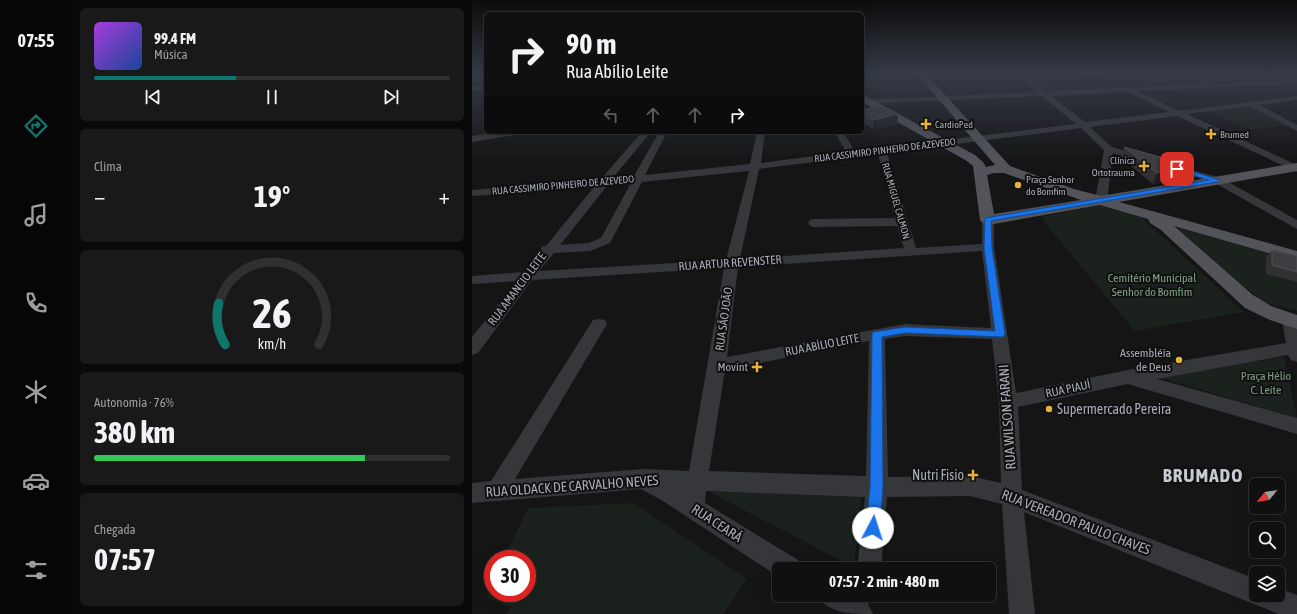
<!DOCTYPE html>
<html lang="pt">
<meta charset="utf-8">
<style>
:root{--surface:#101010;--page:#191919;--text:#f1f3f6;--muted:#9c9d9f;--line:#303030;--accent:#0f766e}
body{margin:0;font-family:"Asap Condensed",sans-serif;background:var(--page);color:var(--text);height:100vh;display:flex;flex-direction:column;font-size:15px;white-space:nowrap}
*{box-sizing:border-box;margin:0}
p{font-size:13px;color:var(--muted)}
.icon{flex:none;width:22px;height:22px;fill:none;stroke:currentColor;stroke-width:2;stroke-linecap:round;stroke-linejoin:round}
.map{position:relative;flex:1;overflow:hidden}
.drawer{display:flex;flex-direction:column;gap:8px;padding:8px;background:#090909;width:400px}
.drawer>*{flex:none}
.hud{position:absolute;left:12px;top:12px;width:380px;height:122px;border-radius:6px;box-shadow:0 4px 16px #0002,0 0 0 1px var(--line);background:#101010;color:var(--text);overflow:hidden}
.needle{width:26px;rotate:240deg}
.tools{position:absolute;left:777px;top:478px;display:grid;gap:8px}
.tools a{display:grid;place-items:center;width:36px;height:36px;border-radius:6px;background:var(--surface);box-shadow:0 4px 16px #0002,0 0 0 1px var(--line);font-size:20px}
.speed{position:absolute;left:12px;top:550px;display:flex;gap:8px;font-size:20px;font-weight:700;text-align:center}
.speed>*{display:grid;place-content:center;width:52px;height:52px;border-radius:50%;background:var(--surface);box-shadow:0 4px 16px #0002,0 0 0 1px var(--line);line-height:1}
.speed .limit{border:6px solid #d22;background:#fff;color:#111}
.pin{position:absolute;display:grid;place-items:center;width:34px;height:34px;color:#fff;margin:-17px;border-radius:8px;box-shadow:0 2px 6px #0006}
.me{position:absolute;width:44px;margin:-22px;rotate:5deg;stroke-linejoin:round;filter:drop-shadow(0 0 3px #0008)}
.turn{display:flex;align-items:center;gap:14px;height:84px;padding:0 16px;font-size:18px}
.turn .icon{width:52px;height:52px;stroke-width:2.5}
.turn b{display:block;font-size:28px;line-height:34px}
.lanes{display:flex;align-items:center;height:38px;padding:0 16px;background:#0003;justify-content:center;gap:20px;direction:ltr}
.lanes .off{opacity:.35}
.big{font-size:30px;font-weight:700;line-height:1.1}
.drawer .widget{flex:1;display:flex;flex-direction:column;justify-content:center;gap:6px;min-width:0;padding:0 14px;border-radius:6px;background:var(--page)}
.drawer .dial{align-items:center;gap:0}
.dial svg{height:104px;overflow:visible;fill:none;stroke:var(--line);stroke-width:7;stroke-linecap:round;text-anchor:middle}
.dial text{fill:var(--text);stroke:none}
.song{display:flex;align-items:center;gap:12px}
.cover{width:48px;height:48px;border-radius:6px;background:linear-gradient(135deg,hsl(280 70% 55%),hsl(220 70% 35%))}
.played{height:4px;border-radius:2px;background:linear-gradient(90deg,var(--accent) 40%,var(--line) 40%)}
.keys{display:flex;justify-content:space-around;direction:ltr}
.heat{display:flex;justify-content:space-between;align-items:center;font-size:22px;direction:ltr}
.charge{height:6px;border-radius:3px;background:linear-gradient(90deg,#34c759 76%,var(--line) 0)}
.trip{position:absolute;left:300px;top:562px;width:224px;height:40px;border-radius:6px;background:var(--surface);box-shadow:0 4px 16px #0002,0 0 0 1px var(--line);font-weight:700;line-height:40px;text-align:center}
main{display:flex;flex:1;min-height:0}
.tabs{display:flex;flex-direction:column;width:72px;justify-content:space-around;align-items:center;background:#060606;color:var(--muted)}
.tabs .icon{width:28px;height:28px}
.tabs .on{color:var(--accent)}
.tabs b{font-size:18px;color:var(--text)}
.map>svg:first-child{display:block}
.green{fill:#1b211c}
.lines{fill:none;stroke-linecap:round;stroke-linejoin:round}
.minor{fill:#36373b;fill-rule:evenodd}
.major{fill:#52545a;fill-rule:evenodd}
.wall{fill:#313134}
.shaded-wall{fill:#202022}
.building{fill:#3e3e42;stroke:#4e4f54}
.route{fill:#1a73e8;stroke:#114b97}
.poi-dot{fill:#e7b13c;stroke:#101011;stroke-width:1.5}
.labels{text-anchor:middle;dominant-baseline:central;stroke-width:4;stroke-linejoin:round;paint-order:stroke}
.far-poi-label{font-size:10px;fill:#a7abb6;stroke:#101011;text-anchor:start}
.far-street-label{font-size:10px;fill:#a7abb6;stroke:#101011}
.street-label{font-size:12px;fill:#a7abb6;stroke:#101011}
.park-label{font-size:12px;fill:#7fa082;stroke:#101011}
.poi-label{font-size:12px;fill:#a7abb6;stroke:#101011;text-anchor:end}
.near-poi-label{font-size:14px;fill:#a7abb6;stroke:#101011;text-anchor:start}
.near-street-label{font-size:14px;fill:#a7abb6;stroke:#101011}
.near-district-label{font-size:19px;font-weight:bold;letter-spacing:1px;fill:#c8cad2;stroke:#101011}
</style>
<main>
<nav class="tabs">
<b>07:55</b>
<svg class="icon on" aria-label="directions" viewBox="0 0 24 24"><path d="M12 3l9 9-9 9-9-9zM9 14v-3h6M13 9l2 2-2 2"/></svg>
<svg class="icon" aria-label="music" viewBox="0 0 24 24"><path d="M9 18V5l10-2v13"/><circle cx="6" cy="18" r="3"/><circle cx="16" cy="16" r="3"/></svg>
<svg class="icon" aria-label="phone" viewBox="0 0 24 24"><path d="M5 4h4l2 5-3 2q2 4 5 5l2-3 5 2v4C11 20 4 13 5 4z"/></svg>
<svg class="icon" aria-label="climate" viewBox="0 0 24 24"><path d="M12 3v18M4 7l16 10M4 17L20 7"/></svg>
<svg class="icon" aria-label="car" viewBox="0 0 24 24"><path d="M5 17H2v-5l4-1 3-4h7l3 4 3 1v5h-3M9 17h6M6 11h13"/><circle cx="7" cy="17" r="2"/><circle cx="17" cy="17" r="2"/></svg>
<svg class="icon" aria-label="filters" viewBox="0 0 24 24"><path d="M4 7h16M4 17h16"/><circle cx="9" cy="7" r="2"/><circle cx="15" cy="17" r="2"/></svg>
</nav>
<section class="drawer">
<div class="widget">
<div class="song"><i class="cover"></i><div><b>99.4 FM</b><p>Música</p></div></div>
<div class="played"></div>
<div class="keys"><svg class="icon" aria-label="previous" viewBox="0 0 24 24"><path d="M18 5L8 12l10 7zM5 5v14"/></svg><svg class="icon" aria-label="pause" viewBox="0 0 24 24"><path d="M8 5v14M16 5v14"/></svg><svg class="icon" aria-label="next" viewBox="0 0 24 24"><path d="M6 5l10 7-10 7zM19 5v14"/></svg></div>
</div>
<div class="widget"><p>Clima</p>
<div class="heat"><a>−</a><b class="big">19°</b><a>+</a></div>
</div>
<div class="widget dial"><svg viewBox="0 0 100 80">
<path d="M14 69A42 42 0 1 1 86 69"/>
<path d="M14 69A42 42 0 0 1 9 37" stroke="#0f766e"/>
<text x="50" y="56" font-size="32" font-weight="700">26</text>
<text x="50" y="72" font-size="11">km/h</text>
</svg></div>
<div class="widget"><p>Autonomia · 76%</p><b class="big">380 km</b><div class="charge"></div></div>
<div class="widget"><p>Chegada</p><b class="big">07:57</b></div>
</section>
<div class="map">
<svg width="825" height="614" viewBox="0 0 825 614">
<rect width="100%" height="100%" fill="#151516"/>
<!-- green -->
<path class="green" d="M585,77L599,88L572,89L559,78Z
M775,105L814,125L776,130L734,111Z
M630,205L669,217L772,312L663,331L568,217Z
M708,226L825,258V311L793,303L704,231V228Z
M812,357L825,418L679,375Z
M390,491L382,567L237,492Z
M161,503L275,579L251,614H33L39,607L14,598L21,583V593H55V559H32L56,508Z"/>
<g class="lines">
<!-- minor -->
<path class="minor" d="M593,74H631L628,76L560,81L574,91L733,84L716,74H725L743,84L825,80V84L666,91L707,111L825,96V100L788,105L825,125V131L778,106L715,114L825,165V172L705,116L618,127L640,147L672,157L674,159L669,162L641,153L635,201L629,204L623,201L632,150L609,128L415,153L444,248L510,244V220L512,217H520L522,220V247L544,393L656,370L814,343L810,320L813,316L818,315L823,316L825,319V362L819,360L816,355L685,379L825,418V434L656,384L546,407L550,490L784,579V595H806V588L825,595V614H807L552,512L563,614H537L530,504L498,496L415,497L409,569H385L393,497L234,491L233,503L326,560L329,569H307V577L191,501L169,489L0,503V483L19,481L121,320L127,319L133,320L135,324L43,479L172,469L217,471L252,268L60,280L6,353L0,355V337L45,281L0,284V276L52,272L71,246H74L122,187L0,196V190L128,180L170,132H179L140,179L162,176L187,132H195L173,175L278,164L285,132H293L289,163L374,152L363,132H371L383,151L604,124L570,96L390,104V100L565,92L552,80V78ZM656,92L697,112L613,122L579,96ZM406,154L423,218L342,219L338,220L336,223L338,226L342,227L425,226L432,248L268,259L287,169ZM277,171L254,260L67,271L82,253L118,251L138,243L170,182ZM159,183L129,238L116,243L88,245L135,186ZM510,251L519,328L433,324L255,357L266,267ZM433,336L520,339L527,402L529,483L498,476L416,477L413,339ZM397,341L394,476L237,471L253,370Z
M14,85V89L0,90V86Z
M27,132H47L43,135L0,142V136Z
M698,164L749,178L825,220V229L741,182L694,169L693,167L694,165Z
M345,595H400L396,604L401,614C379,614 356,614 345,595Z"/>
<!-- major -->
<path class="major" d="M445,74H454L538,166L602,189L629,196L825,163V171L647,202L825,251V261L702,226L781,295L799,306L825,315V329L798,320L773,308L689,230L678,223L676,219L628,205L516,225L511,223L508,220L501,166L495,161L390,102V95L393,96L503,155L511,162L514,167L523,165ZM522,173H532L609,200L522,214L515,175Z"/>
</g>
<!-- wall -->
<path class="wall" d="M390,110L426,114L425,124L401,129L390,122Z
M652,147L721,167L716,177L681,184L648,157Z
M800,250L825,256V282L794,274V258Z"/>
<!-- shaded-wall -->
<path class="shaded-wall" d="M426,114L425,124L401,129V120Z
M721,167L716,177L681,184L685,173Z"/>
<!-- building -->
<path class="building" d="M410,106L426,114L401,120L390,113V110Z
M652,147L699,160L721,167L685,173Z
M800,250L825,256V272L800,265Z"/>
<!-- sky -->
<linearGradient id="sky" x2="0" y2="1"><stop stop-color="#0c0c0c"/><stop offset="0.46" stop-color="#353b47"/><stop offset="1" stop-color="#353b47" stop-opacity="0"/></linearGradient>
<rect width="825" height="160" fill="url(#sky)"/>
<!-- route -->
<path class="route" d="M705,167L748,180L745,182L519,221L520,248L533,334L531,337L433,333L410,337L411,487L408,528L406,532L401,534L396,532L394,528L398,487L400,334L401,332L433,327L523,331L512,248L513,218L737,180L703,170V168Z"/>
<!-- markers -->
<g class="poi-dot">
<path d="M452 118h4v4h4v4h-4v4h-4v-4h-4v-4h4z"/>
<path d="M737 128h4v4h4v4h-4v4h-4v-4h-4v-4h4z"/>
<path d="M670 160h4v4h4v4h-4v4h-4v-4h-4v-4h4z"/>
<circle cx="546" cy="185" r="4"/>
<circle cx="707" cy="360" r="4"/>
<path d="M283 361h4v4h4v4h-4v4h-4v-4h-4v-4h4z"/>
<circle cx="577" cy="409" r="4"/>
<path d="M499 469h4v4h4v4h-4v4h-4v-4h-4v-4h4z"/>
</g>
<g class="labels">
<!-- far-poi labels -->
<g class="far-poi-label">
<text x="463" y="124">CardioPed</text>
<text x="748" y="134">Brumed</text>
<text x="663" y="160" text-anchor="end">Clínica<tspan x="663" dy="12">Ortotrauma</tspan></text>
<text x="554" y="179">Praça Senhor<tspan x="554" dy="12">do Bomfim</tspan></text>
</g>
<!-- far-street labels -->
<g class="far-street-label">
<text transform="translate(413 150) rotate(-7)">RUA CASSIMIRO PINHEIRO DE AZEVEDO</text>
<text transform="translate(91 185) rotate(-5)">RUA CASSIMIRO PINHEIRO DE AZEVEDO</text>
<text transform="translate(424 201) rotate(74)">RUA MIGUEL CALMON</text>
</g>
<!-- street labels -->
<g class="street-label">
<text transform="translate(258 263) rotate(-4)">RUA ARTUR REVENSTER</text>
<text transform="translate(45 289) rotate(-53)">RUA AMANCIO LEITE</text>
<text transform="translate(252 319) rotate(-82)">RUA SÃO JOÃO</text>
<text transform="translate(350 345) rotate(-11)">RUA ABÍLIO LEITE</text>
<text transform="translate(596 389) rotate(-12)">RUA PIAUÍ</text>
</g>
<!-- park labels -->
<g class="park-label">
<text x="680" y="278">Cemitério Municipal<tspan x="680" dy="14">Senhor do Bomfim</tspan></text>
<text x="794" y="376">Praça Hélio<tspan x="794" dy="14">C. Leite</tspan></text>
</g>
<!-- poi labels -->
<g class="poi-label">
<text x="699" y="353">Assembléia<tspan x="699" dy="14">de Deus</tspan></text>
<text x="276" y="367">Movint</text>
</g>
<!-- near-poi labels -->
<g class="near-poi-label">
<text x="585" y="409">Supermercado Pereira</text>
<text x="492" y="475" text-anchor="end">Nutri Fisio</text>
</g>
<!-- near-street labels -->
<g class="near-street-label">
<text transform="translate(535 417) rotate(-94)">RUA WILSON FARANI</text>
<text transform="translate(100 486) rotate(-4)">RUA OLDACK DE CARVALHO NEVES</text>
<text transform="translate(604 522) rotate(21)">RUA VEREADOR PAULO CHAVES</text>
<text transform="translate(245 523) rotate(33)">RUA CEARÁ</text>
</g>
<!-- near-district labels -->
<g class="near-district-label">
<text x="731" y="475">BRUMADO</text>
</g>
</g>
</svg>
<div class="tools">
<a><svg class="needle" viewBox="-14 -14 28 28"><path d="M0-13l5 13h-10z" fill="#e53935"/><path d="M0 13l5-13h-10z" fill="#9c9d9f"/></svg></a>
<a><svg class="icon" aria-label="search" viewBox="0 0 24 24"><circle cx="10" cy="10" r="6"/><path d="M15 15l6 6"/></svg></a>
<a><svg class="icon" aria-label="layers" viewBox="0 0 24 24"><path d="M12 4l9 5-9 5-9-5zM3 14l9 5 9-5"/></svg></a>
</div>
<div class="speed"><div class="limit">30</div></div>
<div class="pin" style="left:705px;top:169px;background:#d93025"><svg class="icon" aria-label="arrive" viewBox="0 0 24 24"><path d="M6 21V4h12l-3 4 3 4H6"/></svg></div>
<svg class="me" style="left:401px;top:528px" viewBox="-20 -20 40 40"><circle r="19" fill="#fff"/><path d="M0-13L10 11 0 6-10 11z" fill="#1a73e8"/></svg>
<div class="trip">07:57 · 2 min · 480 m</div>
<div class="hud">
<div class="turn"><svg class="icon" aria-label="right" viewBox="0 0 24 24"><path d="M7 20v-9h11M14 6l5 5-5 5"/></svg><div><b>90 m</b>Rua Abílio Leite</div></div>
<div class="lanes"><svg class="icon off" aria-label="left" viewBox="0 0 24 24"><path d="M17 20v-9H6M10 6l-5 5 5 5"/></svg><svg class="icon off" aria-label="ahead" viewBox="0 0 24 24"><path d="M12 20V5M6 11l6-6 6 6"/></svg><svg class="icon off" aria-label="ahead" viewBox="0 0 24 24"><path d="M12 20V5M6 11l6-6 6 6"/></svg><svg class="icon" aria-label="right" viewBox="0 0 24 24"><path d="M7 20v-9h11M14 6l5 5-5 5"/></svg></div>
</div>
</div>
</main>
